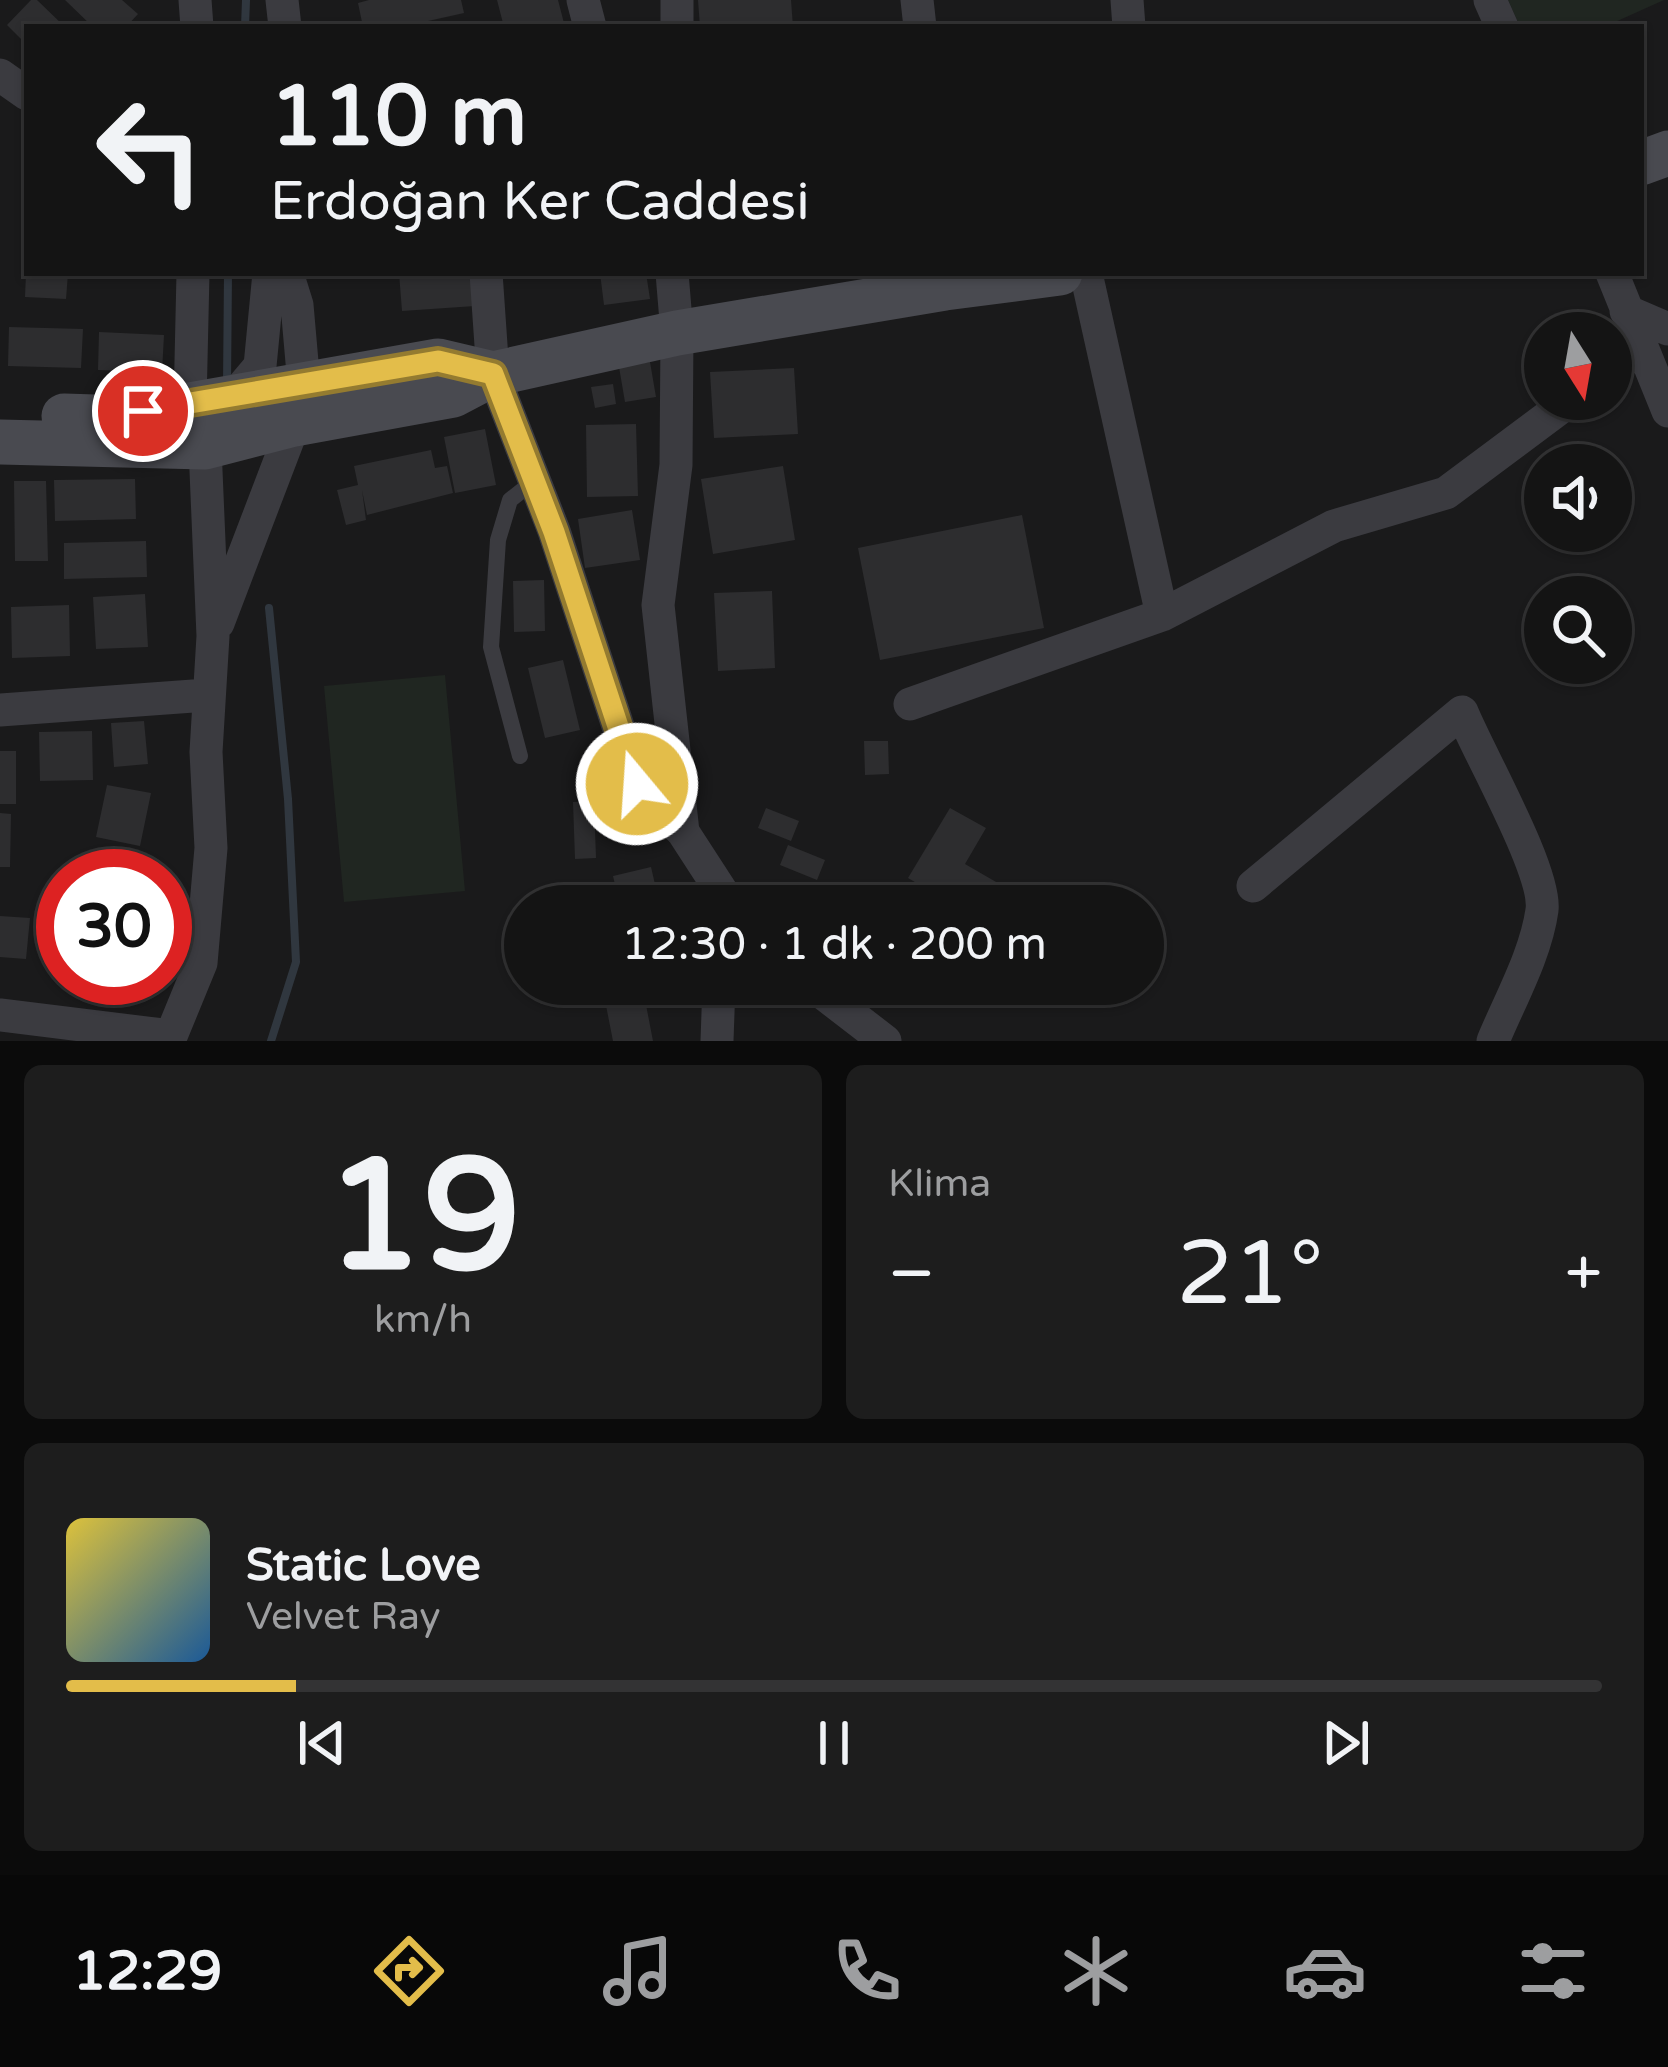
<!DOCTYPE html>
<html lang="tr">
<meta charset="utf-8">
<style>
:root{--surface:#141414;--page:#1d1d1d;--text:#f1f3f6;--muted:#9d9ea0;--line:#333334;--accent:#e3bd4a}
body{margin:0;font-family:"Varela Round",sans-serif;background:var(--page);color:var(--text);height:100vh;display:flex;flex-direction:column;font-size:45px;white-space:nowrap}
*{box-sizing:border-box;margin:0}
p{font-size:39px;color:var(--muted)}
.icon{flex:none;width:66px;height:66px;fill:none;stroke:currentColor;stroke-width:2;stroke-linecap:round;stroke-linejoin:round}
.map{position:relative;height:1041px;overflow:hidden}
.sheet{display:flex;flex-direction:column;gap:24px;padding:24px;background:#0b0b0b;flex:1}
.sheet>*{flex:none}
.hud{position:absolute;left:24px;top:24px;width:1620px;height:252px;border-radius:0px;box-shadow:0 3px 9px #0004,0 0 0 3px var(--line);background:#141414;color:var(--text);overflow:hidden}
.needle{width:78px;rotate:169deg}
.buttons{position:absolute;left:1524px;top:312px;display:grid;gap:24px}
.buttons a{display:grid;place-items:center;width:108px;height:108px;border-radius:50%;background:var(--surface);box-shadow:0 3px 9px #0004,0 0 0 3px var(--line);font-size:60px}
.speed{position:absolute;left:36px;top:849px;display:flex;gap:24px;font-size:60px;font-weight:700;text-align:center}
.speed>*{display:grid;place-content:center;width:156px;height:156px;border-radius:50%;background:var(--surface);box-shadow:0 3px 9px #0004,0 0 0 3px var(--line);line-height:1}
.speed .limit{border:18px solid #d22;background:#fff;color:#111}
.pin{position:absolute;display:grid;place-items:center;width:102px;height:102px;color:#fff;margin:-51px;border:6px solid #fff;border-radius:50%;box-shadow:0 3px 12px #0007}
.me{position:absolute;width:132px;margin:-66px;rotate:342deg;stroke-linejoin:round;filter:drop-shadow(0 0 9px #0008)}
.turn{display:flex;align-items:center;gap:42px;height:252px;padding:0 48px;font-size:54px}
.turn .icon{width:156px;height:156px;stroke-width:2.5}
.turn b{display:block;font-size:84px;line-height:102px}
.big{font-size:90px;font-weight:600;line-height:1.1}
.sheet .card{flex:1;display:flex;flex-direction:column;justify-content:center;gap:18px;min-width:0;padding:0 42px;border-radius:18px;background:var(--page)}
.sheet .dial{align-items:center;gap:0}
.dial b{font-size:156px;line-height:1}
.song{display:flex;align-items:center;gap:36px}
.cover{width:144px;height:144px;border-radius:18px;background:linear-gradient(135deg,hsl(50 70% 55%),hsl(210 70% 35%))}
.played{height:12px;border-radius:6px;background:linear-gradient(90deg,var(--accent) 15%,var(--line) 15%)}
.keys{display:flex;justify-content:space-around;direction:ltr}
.heat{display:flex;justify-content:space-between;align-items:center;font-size:66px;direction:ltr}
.sheet .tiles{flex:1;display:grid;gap:24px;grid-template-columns:1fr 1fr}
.card:last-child{grid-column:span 2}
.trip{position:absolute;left:504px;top:885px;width:660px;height:120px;border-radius:60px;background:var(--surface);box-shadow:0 3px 9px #0004,0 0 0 3px var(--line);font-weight:600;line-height:120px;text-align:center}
.menu{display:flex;height:192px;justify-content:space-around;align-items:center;background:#080808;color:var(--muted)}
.menu .icon{width:84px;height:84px}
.menu .current{color:var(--accent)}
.menu b{font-size:54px;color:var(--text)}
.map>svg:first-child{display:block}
.green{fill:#202621}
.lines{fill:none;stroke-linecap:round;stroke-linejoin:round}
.stream{stroke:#30373f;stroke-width:8}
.building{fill:#2d2d2f}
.service{stroke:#3b3b40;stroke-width:16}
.minor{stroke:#3b3b40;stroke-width:33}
.secondary{stroke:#494a50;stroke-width:45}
.route-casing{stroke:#947b30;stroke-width:30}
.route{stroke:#e3bd4a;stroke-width:21}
</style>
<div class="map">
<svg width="1668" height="1041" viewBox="0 0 1668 1041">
<rect width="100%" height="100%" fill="#1a1a1b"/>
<!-- green -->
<path class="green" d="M1508,0H1664L1604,27H1520Z
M445,675L465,891L344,902L324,686Z"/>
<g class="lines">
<!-- stream -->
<path class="stream" d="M245,27L246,0
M227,385L228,273
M269,608L288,799L296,962L271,1041"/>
</g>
<!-- building -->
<path class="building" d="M31,0H37L65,27H27V45L7,25Z
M65,0H122L138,14L126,27H93Z
M369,0H461L464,13L401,27H363L358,3Z
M497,0H558L565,27H504Z
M698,0H791L793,27H700Z
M26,273H68L66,299L25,297Z
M399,273H472L475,306L402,311Z
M600,273H646L650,299L604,305Z
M9,327L83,329L81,368L8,366Z
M99,332L164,335L162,372L98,370Z
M650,362L656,397L625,402L619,367Z
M794,368L798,434L714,438L710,372Z
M613,384L616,404L595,408L591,387Z
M636,424L638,496L587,497L586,425Z
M485,429L496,485L455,493L444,437Z
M431,450L435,468L447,466L453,493L367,515L362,490L366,520L346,525L337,490L358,485L354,466Z
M783,466L795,540L713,554L701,479Z
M135,479L136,519L55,521L54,480Z
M14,481H46L48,561H15Z
M632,510L640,560L585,568L578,519Z
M1022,515L1044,628L880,660L858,548Z
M146,541L147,577L64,579V543Z
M544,580L545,631L514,632L513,581Z
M772,591L775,668L718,671L714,593Z
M145,594L148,647L96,649L93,597Z
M69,605L70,656L12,658L11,607Z
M563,660L580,730L545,738L528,668Z
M144,721L148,764L114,767L111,723Z
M92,731L93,780L40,781L39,732Z
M864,741H888L889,774L865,775Z
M0,751H16V804H0Z
M107,785L151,793L140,846L96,837Z
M594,801L596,858L575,859L573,802Z
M766,808L799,821L791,841L758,828Z
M950,808L986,828L965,864L1003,886L992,906H956L908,878Z
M0,813L11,814L10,867H0Z
M788,845L825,860L817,880L780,865Z
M88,858L133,865L131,876H85Z
M651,867L660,906H620L613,876Z
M0,916L30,918L26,959L0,957Z
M642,984L653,1041H613L602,985Z"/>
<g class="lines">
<!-- service -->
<path class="service" d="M520,756L491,647L498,540L510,500L534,481"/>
<!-- minor -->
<path class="minor" d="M195,0L197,27
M282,0L285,27
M583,0L590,27
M677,0V27
M917,0L920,27
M1127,0L1129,27
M1490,0L1502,27
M0,75L27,94
M486,273L493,374L554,531L637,784L683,832
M672,273L677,333L676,465L658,605L683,832L731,906
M1086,273L1162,615
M1612,273L1668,411
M1626,311L1668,329
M1611,370L1641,348
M190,405L193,273
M218,623L294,424L304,385L297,305L287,273
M910,704L1162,615L1334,526L1446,493L1572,399
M0,710L207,695
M1253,886L1462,712C1479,754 1547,872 1542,910C1536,954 1510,1000 1493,1041
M811,984L885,1041
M0,1015L171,1036
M169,1041L201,963L211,848L206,752L213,636L205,447L233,398L260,366L269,273
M717,1041L719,984"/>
<!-- secondary -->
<path class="secondary" d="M1641,163L1668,153
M64,416L95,417L190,405L438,361L493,374
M0,442L205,447L294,424L453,395L493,374L677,333L945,288L1060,273"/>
</g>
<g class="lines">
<defs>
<path id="route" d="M143,411L438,361L493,374L554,532L637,784"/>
</defs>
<!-- route casing -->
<use href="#route" class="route-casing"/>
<!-- route -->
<use href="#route" class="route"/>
</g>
</svg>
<div class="buttons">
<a><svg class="needle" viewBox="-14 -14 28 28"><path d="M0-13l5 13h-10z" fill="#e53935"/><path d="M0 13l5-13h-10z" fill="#9d9ea0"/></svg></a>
<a><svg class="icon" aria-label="sound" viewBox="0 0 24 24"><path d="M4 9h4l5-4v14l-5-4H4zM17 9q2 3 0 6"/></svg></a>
<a><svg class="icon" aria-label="search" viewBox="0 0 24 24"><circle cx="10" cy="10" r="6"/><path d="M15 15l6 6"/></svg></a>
</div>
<div class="speed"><div class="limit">30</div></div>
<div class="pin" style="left:143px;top:411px;background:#d93025"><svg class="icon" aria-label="arrive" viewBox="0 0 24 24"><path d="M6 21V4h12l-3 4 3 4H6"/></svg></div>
<svg class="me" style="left:637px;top:784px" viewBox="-20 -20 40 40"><circle r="17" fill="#e3bd4a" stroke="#fff" stroke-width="3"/><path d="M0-11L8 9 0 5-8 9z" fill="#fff"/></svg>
<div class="trip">12:30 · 1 dk · 200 m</div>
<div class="hud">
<div class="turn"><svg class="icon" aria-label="left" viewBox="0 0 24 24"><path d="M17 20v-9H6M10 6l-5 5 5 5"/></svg><div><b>110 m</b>Erdoğan Ker Caddesi</div></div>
</div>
</div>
<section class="sheet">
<div class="tiles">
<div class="card dial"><b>19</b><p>km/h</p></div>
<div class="card"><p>Klima</p>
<div class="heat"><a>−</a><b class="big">21°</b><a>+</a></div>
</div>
<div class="card">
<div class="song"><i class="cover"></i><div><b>Static Love</b><p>Velvet Ray</p></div></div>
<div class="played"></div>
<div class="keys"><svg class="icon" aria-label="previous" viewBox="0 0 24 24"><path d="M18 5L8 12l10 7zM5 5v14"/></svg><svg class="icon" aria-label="pause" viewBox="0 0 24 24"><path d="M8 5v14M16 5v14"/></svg><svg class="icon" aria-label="next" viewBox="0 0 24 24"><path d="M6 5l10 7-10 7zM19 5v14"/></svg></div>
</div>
</div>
</section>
<nav class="menu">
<b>12:29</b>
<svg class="icon current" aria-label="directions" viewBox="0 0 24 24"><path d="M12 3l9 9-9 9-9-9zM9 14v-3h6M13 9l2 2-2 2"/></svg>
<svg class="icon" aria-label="music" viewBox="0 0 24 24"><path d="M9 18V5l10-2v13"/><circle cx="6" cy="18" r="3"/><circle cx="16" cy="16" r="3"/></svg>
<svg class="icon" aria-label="phone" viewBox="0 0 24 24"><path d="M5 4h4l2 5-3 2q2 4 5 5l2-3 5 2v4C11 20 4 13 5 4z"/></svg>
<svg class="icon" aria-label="climate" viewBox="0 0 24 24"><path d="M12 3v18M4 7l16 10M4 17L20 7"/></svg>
<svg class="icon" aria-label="car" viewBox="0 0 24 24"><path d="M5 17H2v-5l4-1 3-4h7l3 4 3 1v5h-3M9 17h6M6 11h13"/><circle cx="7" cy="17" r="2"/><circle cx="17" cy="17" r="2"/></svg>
<svg class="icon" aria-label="filters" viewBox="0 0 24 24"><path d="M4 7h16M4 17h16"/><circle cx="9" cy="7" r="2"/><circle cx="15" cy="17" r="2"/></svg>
</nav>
